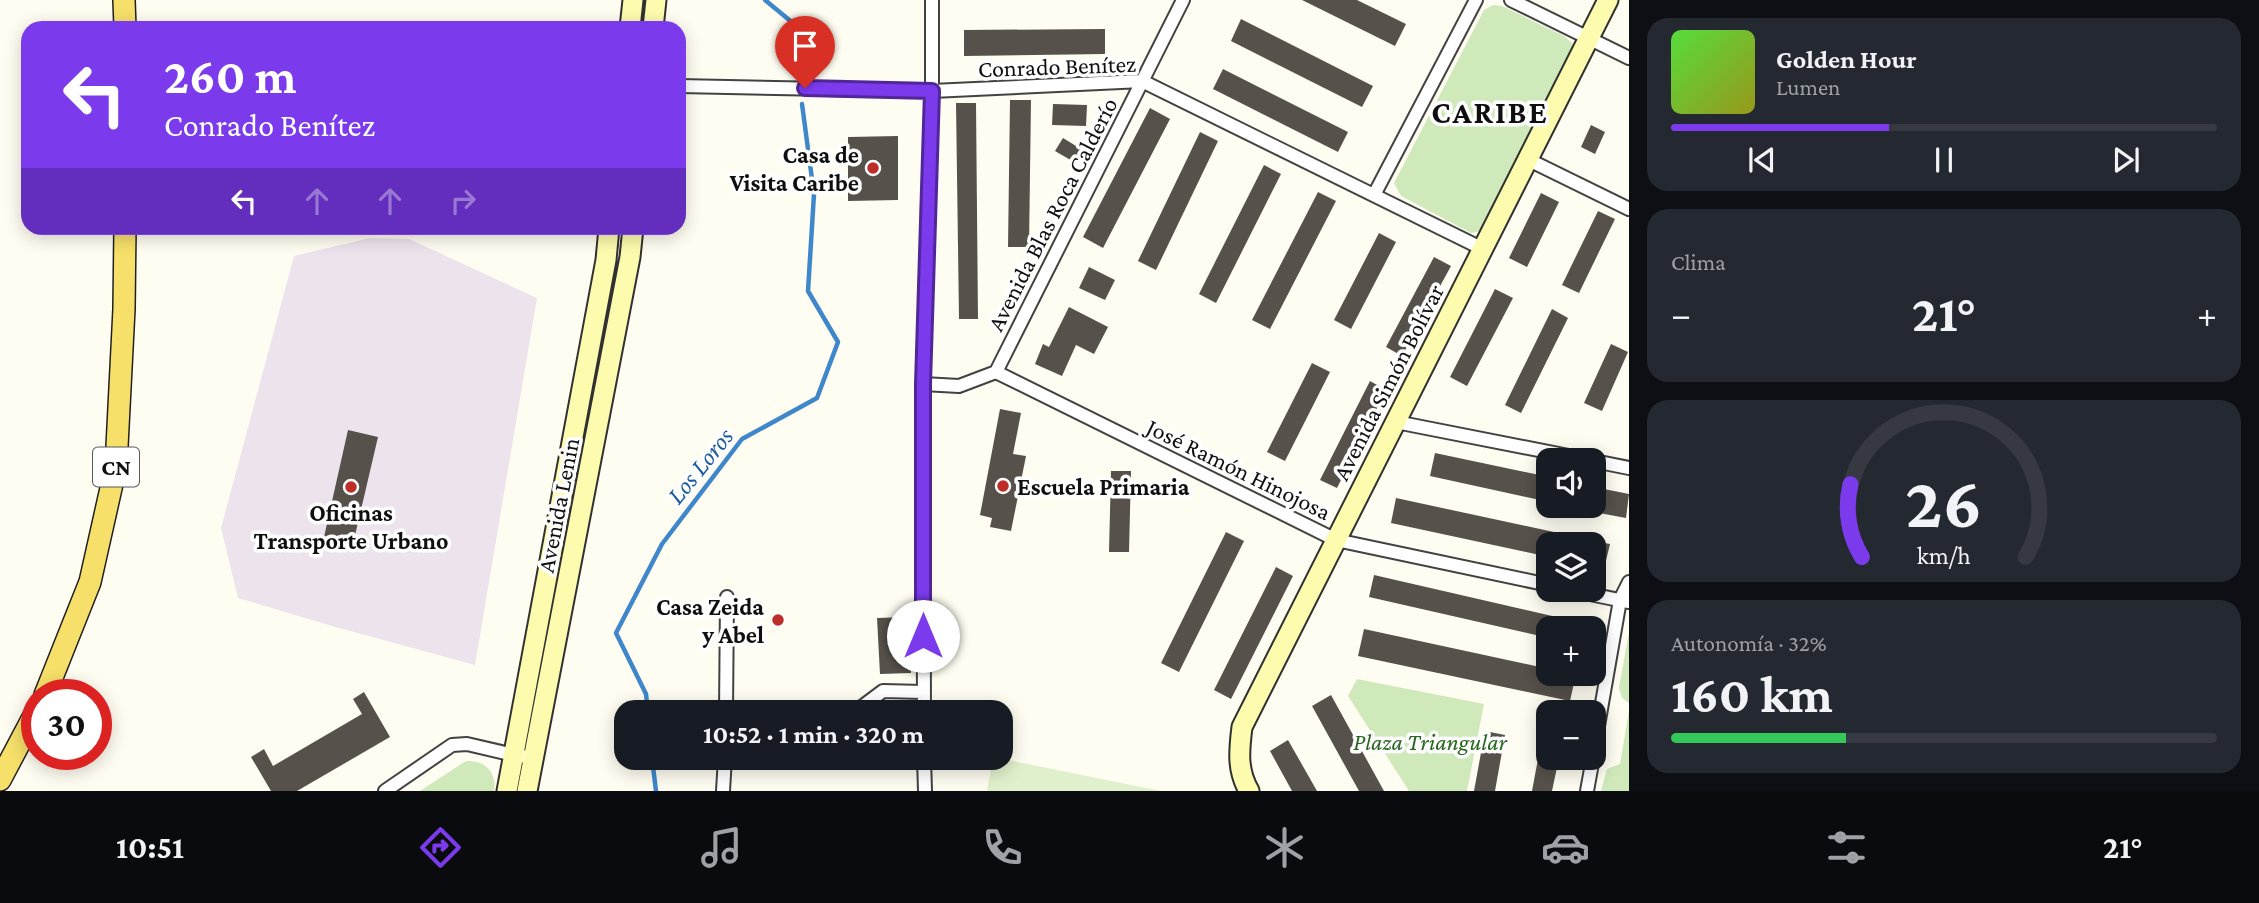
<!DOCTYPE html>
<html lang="es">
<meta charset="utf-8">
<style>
:root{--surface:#171b24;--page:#242831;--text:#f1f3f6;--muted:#9ea1a6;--line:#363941;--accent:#7c3aed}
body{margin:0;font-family:"Crimson Pro",serif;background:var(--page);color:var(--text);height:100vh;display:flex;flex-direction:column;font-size:26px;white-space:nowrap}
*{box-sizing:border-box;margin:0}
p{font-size:23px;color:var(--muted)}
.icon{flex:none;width:38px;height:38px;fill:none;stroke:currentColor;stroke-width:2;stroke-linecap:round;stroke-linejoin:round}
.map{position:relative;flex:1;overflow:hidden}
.drawer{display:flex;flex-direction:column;gap:18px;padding:18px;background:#0d0f14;width:630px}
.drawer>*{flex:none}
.guide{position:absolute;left:21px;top:21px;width:665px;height:214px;border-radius:21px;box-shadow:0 4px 18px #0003;background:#7c3aed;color:#fff;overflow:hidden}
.tools{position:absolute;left:1536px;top:448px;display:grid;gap:14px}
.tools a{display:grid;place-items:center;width:70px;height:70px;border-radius:14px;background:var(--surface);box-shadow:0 4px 18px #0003;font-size:35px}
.speed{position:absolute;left:21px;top:679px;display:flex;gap:14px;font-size:35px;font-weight:700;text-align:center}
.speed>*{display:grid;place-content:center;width:91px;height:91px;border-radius:50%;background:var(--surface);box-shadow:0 4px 18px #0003;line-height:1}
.speed .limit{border:10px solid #d22;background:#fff;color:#111}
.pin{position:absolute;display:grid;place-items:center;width:60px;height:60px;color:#fff;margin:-72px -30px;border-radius:50% 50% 50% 0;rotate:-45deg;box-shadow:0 0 7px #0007}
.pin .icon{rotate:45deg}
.me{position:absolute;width:77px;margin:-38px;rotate:0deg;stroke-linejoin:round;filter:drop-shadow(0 0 5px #0008)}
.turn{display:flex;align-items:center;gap:24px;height:147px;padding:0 28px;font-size:32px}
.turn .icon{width:91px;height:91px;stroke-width:2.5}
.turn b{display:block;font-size:49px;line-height:60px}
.lanes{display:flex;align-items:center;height:66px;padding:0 28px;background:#0003;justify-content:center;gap:35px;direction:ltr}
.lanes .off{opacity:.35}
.big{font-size:52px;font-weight:700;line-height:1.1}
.drawer .card{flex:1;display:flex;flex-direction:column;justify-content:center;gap:10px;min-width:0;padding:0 24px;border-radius:21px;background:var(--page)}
.drawer .dial{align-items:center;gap:0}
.dial svg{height:182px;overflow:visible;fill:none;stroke:var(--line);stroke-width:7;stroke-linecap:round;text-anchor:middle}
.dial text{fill:var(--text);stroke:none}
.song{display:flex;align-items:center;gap:21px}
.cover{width:84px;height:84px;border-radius:10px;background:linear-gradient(135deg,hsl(110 70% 55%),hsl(60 70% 35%))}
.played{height:7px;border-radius:4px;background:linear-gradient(90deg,var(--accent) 40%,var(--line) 40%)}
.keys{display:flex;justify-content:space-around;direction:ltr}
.heat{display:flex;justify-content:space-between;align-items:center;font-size:38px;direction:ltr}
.charge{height:10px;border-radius:5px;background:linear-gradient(90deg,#34c759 32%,var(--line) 0)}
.trip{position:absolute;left:614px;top:700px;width:399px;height:70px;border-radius:21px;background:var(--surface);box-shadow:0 4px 18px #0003;font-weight:700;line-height:70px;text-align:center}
.menu{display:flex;height:112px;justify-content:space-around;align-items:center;background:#090b0e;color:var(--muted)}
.menu .icon{width:49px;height:49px}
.menu .active{color:var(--accent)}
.menu b{font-size:32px;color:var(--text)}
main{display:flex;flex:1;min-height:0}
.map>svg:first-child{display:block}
.industrial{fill:#ede3ed}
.green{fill:#cfe9bb}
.pitch{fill:#e1f0cc}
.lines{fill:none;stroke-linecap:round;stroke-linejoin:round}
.stream{stroke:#3e87cb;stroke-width:4.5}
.building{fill:#57514b}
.street-casing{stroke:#424242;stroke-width:16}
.secondary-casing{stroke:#313131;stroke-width:23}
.primary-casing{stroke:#202020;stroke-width:24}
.street{stroke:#fff;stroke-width:12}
.secondary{stroke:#fdfbad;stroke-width:19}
.primary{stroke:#f6e06a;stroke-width:21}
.route-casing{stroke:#51269a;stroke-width:18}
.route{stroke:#7c3aed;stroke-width:12}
.poi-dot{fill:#bd2e28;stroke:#fff;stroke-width:2.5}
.labels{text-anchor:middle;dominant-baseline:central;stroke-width:7;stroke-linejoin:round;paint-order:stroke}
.shield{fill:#fff;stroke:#575757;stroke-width:2}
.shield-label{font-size:23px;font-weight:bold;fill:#0f0f0f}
.street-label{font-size:24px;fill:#0f0f0f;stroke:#fff}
.poi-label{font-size:24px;font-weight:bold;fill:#0f0f0f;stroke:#fff;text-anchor:end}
.park-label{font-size:24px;font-style:italic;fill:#28661f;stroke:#fff}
.water-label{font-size:26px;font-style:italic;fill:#19599f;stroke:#fff}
.district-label{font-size:32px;font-weight:bold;letter-spacing:2px;fill:#0f0f0f;stroke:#fff}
</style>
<main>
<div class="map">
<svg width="1629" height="791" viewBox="0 0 1629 791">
<rect width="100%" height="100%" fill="#fffdf1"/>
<!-- industrial -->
<path class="industrial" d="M370,238L409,239L537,298L475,665L332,626L238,598L221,528L294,256Z"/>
<!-- green -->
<path class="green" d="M1493,5L1502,6L1564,36L1572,43L1573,48L1481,231L1471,233L1401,196L1394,183L1484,10Z
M1629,632V703L1622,698L1619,688Z
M1357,679L1484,704L1467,791H1409L1348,696Z
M1629,711V791H1601L1607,769L1620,764Z
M466,761C485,760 497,772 494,791H420Z"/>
<!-- pitch -->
<path class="pitch" d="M993,758H998L1161,791H987Z"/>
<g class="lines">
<!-- stream -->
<path class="stream" d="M765,0L799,28L801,69
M648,712L646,694L616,633L662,544L742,439L817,398L838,342L808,291L814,194L802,104
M652,758L656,791"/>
</g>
<!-- building -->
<path class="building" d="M1302,0H1357L1406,24L1395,46Z
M1241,19L1373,86L1362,107L1231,41Z
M1105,29V54L964,56V30Z
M1223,69L1348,132L1338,152L1213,89Z
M1010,100H1031L1029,247H1008Z
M956,103H976L978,319H959Z
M1053,104L1087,105L1086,126L1052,125Z
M1150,108L1170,119L1103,248L1083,237Z
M1591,125L1605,132L1595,154L1581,147Z
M1200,132L1218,141L1156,270L1138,261Z
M898,136V200L848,201V137Z
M1063,138L1081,149L1074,162L1055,151Z
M1264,165L1281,174L1216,303L1199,294Z
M1318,192L1336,201L1270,329L1252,320Z
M1541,193L1559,202L1527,267L1509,258Z
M1598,211L1615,219L1579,293L1562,285Z
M1379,233L1396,242L1351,329L1334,320Z
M1434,257L1451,266L1402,356L1386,347Z
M1089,267L1115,280L1105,300L1079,288Z
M1495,289L1513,298L1467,386L1450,377Z
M1069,307L1108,327L1094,354L1076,345L1062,376L1035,364L1043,344L1049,347Z
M1552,309L1568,318L1521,413L1505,405Z
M1611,344L1628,352L1602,411L1584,403Z
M1312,363L1330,372L1285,461L1267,452Z
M1370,381L1386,390L1337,488L1320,480Z
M1000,409L1021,413L1013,454L1026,456L1011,531L990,527L992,518L980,515Z
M348,430L378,437L353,544L324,537Z
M1435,453L1549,477V502L1430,476Z
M1111,471H1131L1129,552H1109Z
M1594,487L1629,494L1626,518L1594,512Z
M1396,498L1586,539L1585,544H1549V557L1391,523Z
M1226,532L1244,541L1179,672L1161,663Z
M1594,541L1610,544L1604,569L1594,567Z
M1276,567L1293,576L1231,699L1214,690Z
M1374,575L1587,624V628H1549V638L1369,597Z
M909,617L911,673L880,674L877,618Z
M1364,629L1549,669V674H1576L1570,701L1358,656Z
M364,692L390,737L297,791H271L251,757L264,749L273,766L362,714L353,699Z
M1331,695L1384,791H1359L1312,706Z
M1485,731L1505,735L1495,791H1474Z
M1543,732L1549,733V758H1559L1552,791H1532Z
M1288,740L1317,791H1292L1270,751Z"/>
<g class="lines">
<defs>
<path id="street" d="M1511,0L1629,58
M679,86L932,91L1142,81L1483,249
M1529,160L1629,209
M1374,195L1476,0
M996,372L1183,0
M923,384L959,386L996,372L1336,540L1549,585
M1396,422L1589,460
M1594,461L1629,468
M1570,590L1629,602
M726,712L727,597
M855,712L883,691L923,692
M924,712L923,384L932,91V0
M1594,749L1620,600L1629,582
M924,758L925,791
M385,791L452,745L467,744L514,755L534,758
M723,791L725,758
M1587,791L1593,758"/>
<path id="secondary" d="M630,28L633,0
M653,28L656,0
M507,791L606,260L609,228
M527,791L630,257L633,228
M1249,791C1237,770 1239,751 1242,727L1608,0"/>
<path id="primary" d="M124,0L125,28
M45,695L90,582L116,466L124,309L125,228
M0,780L37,710"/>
</defs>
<!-- street casing -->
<use href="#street" class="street-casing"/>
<!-- secondary casing -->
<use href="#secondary" class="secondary-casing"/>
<!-- primary casing -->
<use href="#primary" class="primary-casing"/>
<!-- street -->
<use href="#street" class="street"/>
<!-- secondary -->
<use href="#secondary" class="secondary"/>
<!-- primary -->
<use href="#primary" class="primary"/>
</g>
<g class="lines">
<defs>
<path id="route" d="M805,88L932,91L923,384V636"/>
</defs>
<!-- route casing -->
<use href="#route" class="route-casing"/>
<!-- route -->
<use href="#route" class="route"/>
</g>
<!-- markers -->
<g class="poi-dot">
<circle cx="873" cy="168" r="7"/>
<circle cx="1003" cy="486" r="7"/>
<circle cx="351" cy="487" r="7"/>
<circle cx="778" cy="620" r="7"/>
</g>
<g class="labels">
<!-- shield labels -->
<rect class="shield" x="93" y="447.5" width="46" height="39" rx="5"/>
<g class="shield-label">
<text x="116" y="467">CN</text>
</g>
<!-- street labels -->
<g class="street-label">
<text transform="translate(1057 66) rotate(-2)">Conrado Benítez</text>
<text transform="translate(1052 214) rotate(-63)">Avenida Blas Roca Calderío</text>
<text transform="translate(1388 382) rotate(-63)">Avenida Simón Bolívar</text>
<text transform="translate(1239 469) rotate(26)">José Ramón Hinojosa</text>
<text transform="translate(558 505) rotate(-79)">Avenida Lenin</text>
</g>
<!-- poi labels -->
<g class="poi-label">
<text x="859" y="154">Casa de<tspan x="859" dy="28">Visita Caribe</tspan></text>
<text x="1017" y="486" text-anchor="start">Escuela Primaria</text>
<text x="351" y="512" text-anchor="middle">Oficinas<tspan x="351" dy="28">Transporte Urbano</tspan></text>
<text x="764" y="606">Casa Zeida<tspan x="764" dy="28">y Abel</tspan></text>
</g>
<!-- park labels -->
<g class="park-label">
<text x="1430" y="741">Plaza Triangular</text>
</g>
<!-- water labels -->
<g class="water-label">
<text transform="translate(700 466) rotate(-51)">Los Loros</text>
</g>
<!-- district labels -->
<g class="district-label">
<text x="1490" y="112">CARIBE</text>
</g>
</g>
</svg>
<div class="tools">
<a><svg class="icon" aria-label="sound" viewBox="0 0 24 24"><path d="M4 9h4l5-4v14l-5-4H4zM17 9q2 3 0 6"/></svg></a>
<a><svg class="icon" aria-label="layers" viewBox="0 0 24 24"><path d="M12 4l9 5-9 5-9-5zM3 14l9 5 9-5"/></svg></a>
<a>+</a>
<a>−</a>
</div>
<div class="speed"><div class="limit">30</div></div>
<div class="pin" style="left:805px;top:88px;background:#d93025"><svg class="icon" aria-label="arrive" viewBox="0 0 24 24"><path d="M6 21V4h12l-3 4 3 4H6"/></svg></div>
<svg class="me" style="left:923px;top:636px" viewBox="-20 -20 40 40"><circle r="19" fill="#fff"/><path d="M0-13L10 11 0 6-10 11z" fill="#7c3aed"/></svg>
<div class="trip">10:52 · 1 min · 320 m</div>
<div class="guide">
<div class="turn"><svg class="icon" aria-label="left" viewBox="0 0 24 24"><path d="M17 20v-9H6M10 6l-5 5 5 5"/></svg><div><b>260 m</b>Conrado Benítez</div></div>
<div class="lanes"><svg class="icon" aria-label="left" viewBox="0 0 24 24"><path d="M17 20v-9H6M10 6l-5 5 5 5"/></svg><svg class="icon off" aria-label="ahead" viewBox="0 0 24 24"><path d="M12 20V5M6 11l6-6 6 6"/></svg><svg class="icon off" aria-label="ahead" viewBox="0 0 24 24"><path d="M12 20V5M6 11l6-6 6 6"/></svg><svg class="icon off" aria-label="right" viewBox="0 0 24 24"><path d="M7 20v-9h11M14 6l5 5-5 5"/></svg></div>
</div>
</div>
<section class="drawer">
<div class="card">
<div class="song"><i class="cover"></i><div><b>Golden Hour</b><p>Lumen</p></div></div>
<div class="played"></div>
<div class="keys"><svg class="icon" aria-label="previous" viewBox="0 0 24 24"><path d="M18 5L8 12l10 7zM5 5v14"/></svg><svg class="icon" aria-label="pause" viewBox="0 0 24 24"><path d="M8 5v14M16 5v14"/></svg><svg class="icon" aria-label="next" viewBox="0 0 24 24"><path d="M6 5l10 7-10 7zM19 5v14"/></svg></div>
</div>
<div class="card"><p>Clima</p>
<div class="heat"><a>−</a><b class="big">21°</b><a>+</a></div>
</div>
<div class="card dial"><svg viewBox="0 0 100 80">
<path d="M14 69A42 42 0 1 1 86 69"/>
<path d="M14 69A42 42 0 0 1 9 37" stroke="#7c3aed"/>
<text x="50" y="56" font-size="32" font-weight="700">26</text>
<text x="50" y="72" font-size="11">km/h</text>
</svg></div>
<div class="card"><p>Autonomía · 32%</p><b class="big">160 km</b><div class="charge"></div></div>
</section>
</main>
<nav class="menu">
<b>10:51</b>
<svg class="icon active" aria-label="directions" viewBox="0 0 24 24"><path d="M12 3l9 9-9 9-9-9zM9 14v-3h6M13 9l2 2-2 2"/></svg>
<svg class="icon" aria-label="music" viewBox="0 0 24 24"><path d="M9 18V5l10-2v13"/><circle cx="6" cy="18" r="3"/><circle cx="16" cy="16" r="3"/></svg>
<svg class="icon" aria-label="phone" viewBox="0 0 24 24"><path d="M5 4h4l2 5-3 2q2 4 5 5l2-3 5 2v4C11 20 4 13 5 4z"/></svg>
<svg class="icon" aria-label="climate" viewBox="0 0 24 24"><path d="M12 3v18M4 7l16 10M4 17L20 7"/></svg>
<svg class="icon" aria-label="car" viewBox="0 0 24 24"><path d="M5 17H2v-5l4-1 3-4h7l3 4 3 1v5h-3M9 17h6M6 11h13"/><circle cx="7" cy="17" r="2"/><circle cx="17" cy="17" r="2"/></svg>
<svg class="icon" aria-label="filters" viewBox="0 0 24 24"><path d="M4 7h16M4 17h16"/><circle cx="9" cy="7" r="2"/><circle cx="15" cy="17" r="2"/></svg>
<b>21°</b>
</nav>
